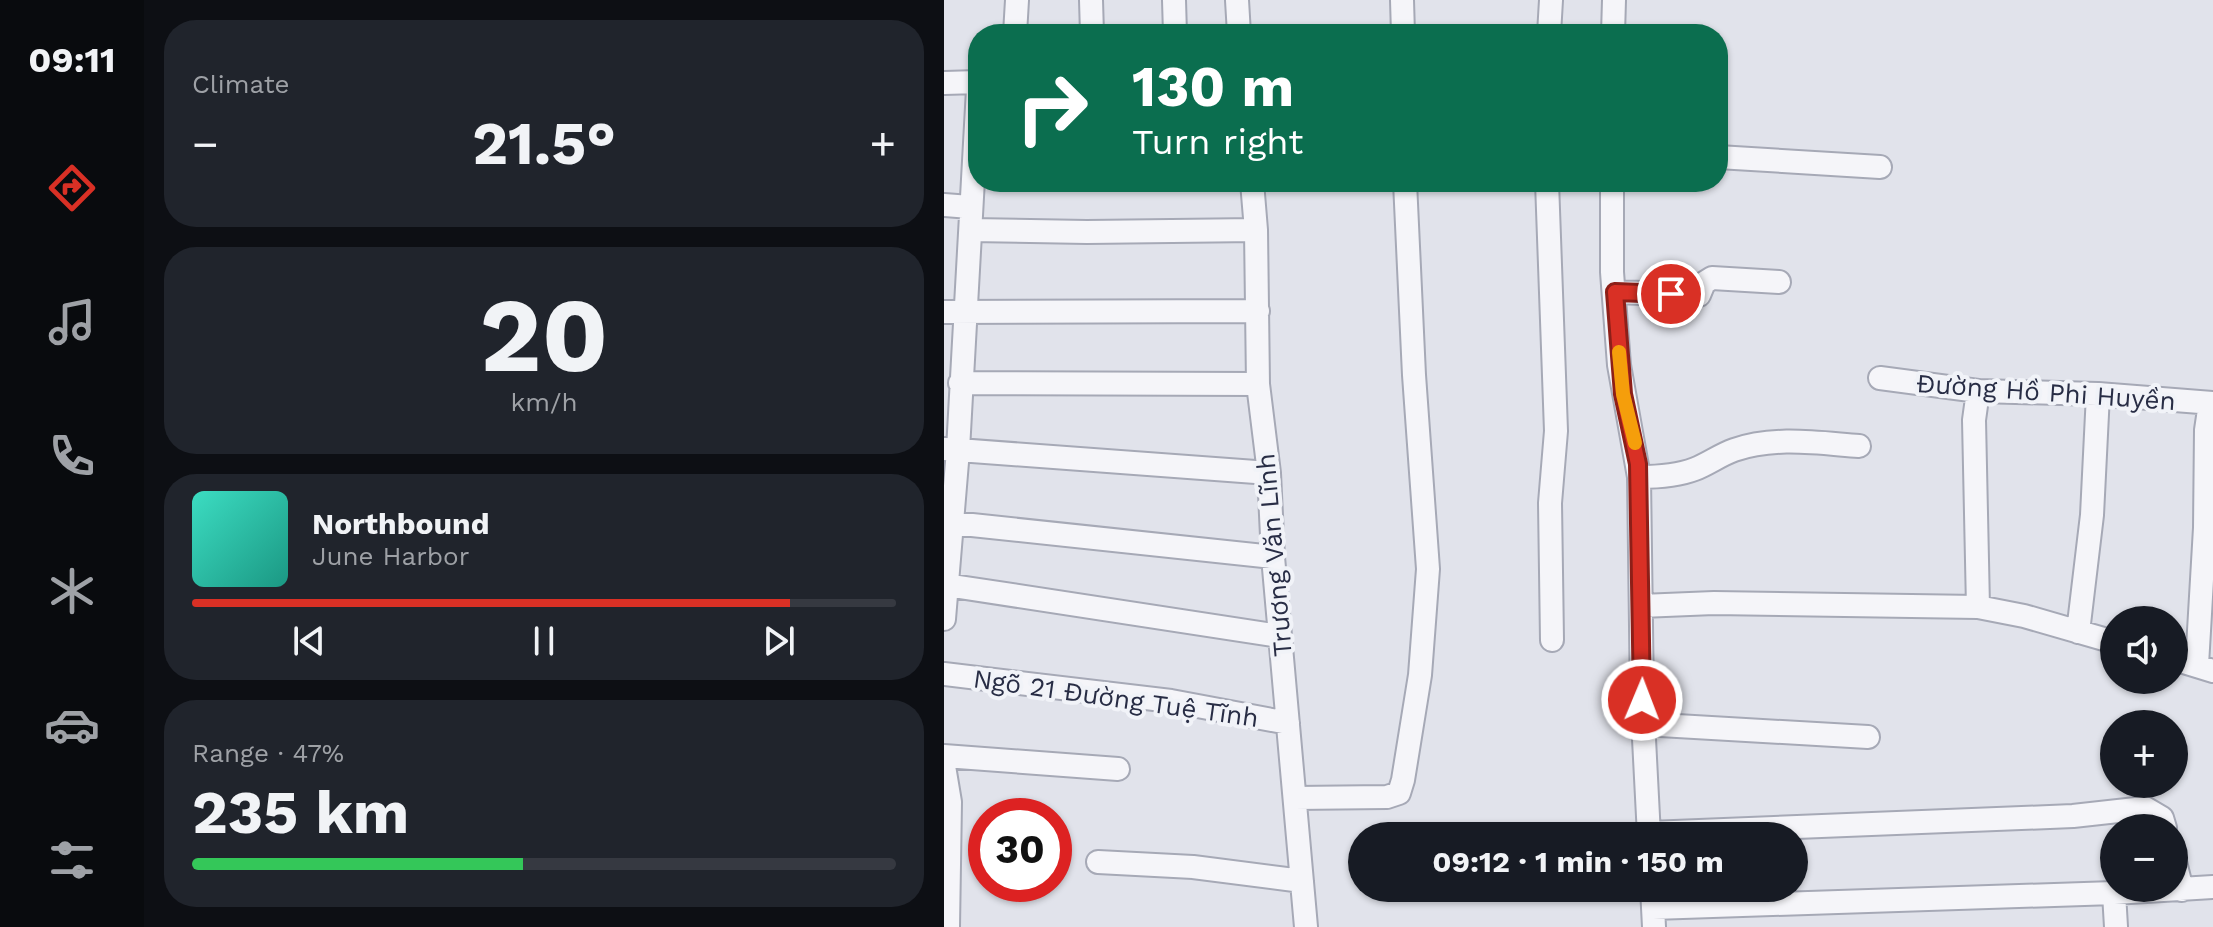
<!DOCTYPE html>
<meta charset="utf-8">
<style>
:root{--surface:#171b24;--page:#20242c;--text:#f1f3f6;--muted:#9ea1a6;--line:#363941;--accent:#d93025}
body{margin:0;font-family:"Work Sans",sans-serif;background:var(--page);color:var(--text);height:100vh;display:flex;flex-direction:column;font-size:30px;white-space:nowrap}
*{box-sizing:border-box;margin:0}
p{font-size:26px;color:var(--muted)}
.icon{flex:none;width:44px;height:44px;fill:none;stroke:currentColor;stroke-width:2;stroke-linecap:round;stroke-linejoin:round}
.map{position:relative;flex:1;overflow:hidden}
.side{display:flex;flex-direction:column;gap:20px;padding:20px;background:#0d0f14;width:800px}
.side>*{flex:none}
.hud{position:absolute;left:24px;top:24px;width:760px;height:168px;border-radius:32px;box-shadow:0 2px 6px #0004;background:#0b6e4f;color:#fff;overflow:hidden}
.tools{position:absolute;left:1156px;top:606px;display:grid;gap:16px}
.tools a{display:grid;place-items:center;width:88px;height:88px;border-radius:50%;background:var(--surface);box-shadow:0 2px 6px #0004;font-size:40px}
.speed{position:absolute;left:24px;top:798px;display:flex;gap:16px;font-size:40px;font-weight:700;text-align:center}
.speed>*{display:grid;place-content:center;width:104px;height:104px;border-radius:50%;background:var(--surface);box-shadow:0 2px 6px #0004;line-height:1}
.speed .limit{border:12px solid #d22;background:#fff;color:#111}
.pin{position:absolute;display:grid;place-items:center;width:68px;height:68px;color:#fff;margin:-34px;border:4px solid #fff;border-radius:50%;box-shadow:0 2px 8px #0007}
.me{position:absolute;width:88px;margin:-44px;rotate:1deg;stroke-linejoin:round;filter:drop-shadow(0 0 6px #0008)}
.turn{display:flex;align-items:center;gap:28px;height:168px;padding:0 32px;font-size:36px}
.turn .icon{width:104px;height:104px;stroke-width:2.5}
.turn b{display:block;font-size:56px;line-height:68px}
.big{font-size:60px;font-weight:700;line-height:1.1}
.side .widget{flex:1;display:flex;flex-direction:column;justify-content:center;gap:12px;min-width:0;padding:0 28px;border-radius:32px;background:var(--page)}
.side .dial{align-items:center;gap:0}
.dial b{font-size:104px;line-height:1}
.song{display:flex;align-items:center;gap:24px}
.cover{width:96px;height:96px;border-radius:12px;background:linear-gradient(135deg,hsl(170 70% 55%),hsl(170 70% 35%))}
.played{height:8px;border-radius:4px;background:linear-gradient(90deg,var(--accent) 85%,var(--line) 85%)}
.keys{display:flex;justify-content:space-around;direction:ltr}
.heat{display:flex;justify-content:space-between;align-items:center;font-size:44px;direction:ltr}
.charge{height:12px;border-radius:6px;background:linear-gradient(90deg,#34c759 47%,var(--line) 0)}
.trip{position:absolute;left:404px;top:822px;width:460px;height:80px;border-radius:40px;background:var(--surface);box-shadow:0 2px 6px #0004;font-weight:700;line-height:80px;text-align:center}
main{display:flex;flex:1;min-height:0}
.menu{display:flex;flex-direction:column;width:144px;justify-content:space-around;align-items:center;background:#090b0e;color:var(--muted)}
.menu .icon{width:56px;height:56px}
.menu .current{color:var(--accent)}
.menu b{font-size:36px;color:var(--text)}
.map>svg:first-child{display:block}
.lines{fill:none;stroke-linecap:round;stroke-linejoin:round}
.minor-casing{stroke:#a6a9b6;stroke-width:26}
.minor{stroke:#f5f5f9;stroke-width:22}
.route-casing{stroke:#8d1f18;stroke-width:20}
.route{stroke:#d93025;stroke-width:14}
.slow{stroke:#f59e0b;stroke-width:14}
.labels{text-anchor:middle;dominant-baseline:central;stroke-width:8;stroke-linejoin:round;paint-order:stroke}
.street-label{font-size:26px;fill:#282d45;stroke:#f1f3f8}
</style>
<main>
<nav class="menu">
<b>09:11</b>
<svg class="icon current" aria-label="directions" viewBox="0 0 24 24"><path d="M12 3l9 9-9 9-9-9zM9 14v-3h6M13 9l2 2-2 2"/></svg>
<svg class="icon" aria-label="music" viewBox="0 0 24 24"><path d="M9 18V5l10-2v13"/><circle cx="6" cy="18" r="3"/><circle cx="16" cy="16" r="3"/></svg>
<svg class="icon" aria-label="phone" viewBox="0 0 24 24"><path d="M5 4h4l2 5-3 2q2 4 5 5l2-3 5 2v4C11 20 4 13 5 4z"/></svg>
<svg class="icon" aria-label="climate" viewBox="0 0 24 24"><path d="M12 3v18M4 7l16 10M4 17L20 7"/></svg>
<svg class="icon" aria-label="car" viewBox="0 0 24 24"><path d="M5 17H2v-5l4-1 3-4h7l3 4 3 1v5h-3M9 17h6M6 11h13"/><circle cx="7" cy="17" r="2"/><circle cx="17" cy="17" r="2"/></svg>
<svg class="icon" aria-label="filters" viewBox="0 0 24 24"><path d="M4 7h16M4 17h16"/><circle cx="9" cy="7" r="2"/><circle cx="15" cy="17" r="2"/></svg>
</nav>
<section class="side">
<div class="widget"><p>Climate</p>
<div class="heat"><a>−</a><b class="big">21.5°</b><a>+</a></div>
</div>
<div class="widget dial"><b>20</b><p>km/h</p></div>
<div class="widget">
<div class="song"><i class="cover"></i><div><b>Northbound</b><p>June Harbor</p></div></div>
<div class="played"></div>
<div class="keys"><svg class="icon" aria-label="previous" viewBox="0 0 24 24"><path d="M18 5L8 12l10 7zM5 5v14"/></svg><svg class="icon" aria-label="pause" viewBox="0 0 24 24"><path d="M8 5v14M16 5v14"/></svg><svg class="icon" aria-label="next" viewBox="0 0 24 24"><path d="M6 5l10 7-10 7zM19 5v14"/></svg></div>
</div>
<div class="widget"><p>Range · 47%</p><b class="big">235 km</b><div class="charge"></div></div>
</section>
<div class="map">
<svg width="1269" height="927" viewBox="0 0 1269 927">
<rect width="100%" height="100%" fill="#e1e3eb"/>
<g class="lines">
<defs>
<path id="minor" d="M147,0L148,34
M230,0L231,34
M293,0L295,34
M458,0L459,34
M71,34L73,0
M605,34L607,0
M669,34L670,0
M0,83L34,82
M774,157L936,167
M308,182L312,230L314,384L325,473L329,557L362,927
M603,182L612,431L606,503L608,640
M668,182V272L675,365L695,477L698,700L705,836
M0,205L26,207
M27,230L143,232L312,230
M671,292L755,295L760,283L768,278L835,282
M0,312L314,311
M936,378L1034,391L1154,394L1269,403
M16,383L314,384
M1034,391L1030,420L1034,607
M1,449L325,473
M695,477C714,477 733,476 751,469C764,464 776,455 790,450C830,436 874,443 915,446
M9,523L329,557
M2,585L336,636
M697,606L770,603L1034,607L1080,616L1170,642
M0,619L14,450L34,89
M1134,632L1148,515L1154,394
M1230,659L1269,671
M1253,665L1261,528L1262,430L1266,403
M0,674L227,701L344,723
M699,724L924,737
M0,756L174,769
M0,766L6,802L4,927
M351,798L443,797L455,793L459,780L476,675L484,569L470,375L461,182
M705,833L1129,816L1201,808L1218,818L1221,828
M1230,858L1238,890
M154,862L249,867L358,881
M708,888L710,927
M1170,893L1172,927
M709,908L1170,893L1269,887"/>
</defs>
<!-- minor casing -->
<use href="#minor" class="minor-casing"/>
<!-- minor -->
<use href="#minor" class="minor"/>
</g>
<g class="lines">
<defs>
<path id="route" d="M698,700L694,464L679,394L671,292L727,294"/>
</defs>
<!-- route casing -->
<use href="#route" class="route-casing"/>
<!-- route -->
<use href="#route" class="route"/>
<!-- slow -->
<path class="slow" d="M675,352L679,394L691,443"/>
</g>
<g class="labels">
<!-- street labels -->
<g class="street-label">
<text transform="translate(1102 392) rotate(4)">Đường Hồ Phi Huyền</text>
<text transform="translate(330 555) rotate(-95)">Trương Văn Lĩnh</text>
<text transform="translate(172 698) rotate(8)">Ngõ 21 Đường Tuệ Tĩnh</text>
</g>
</g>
</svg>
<div class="tools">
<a><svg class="icon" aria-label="sound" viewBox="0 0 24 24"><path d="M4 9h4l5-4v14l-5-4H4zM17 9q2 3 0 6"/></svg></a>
<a>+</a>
<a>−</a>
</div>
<div class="speed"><div class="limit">30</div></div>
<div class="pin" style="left:727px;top:294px;background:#d93025"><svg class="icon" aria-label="arrive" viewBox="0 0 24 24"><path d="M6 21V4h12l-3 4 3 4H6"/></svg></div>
<svg class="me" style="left:698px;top:700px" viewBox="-20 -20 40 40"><circle r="17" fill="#d93025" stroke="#fff" stroke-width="3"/><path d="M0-11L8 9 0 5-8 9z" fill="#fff"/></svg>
<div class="trip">09:12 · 1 min · 150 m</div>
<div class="hud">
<div class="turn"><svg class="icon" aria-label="right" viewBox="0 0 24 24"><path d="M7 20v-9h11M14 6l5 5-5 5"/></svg><div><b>130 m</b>Turn right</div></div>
</div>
</div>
</main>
